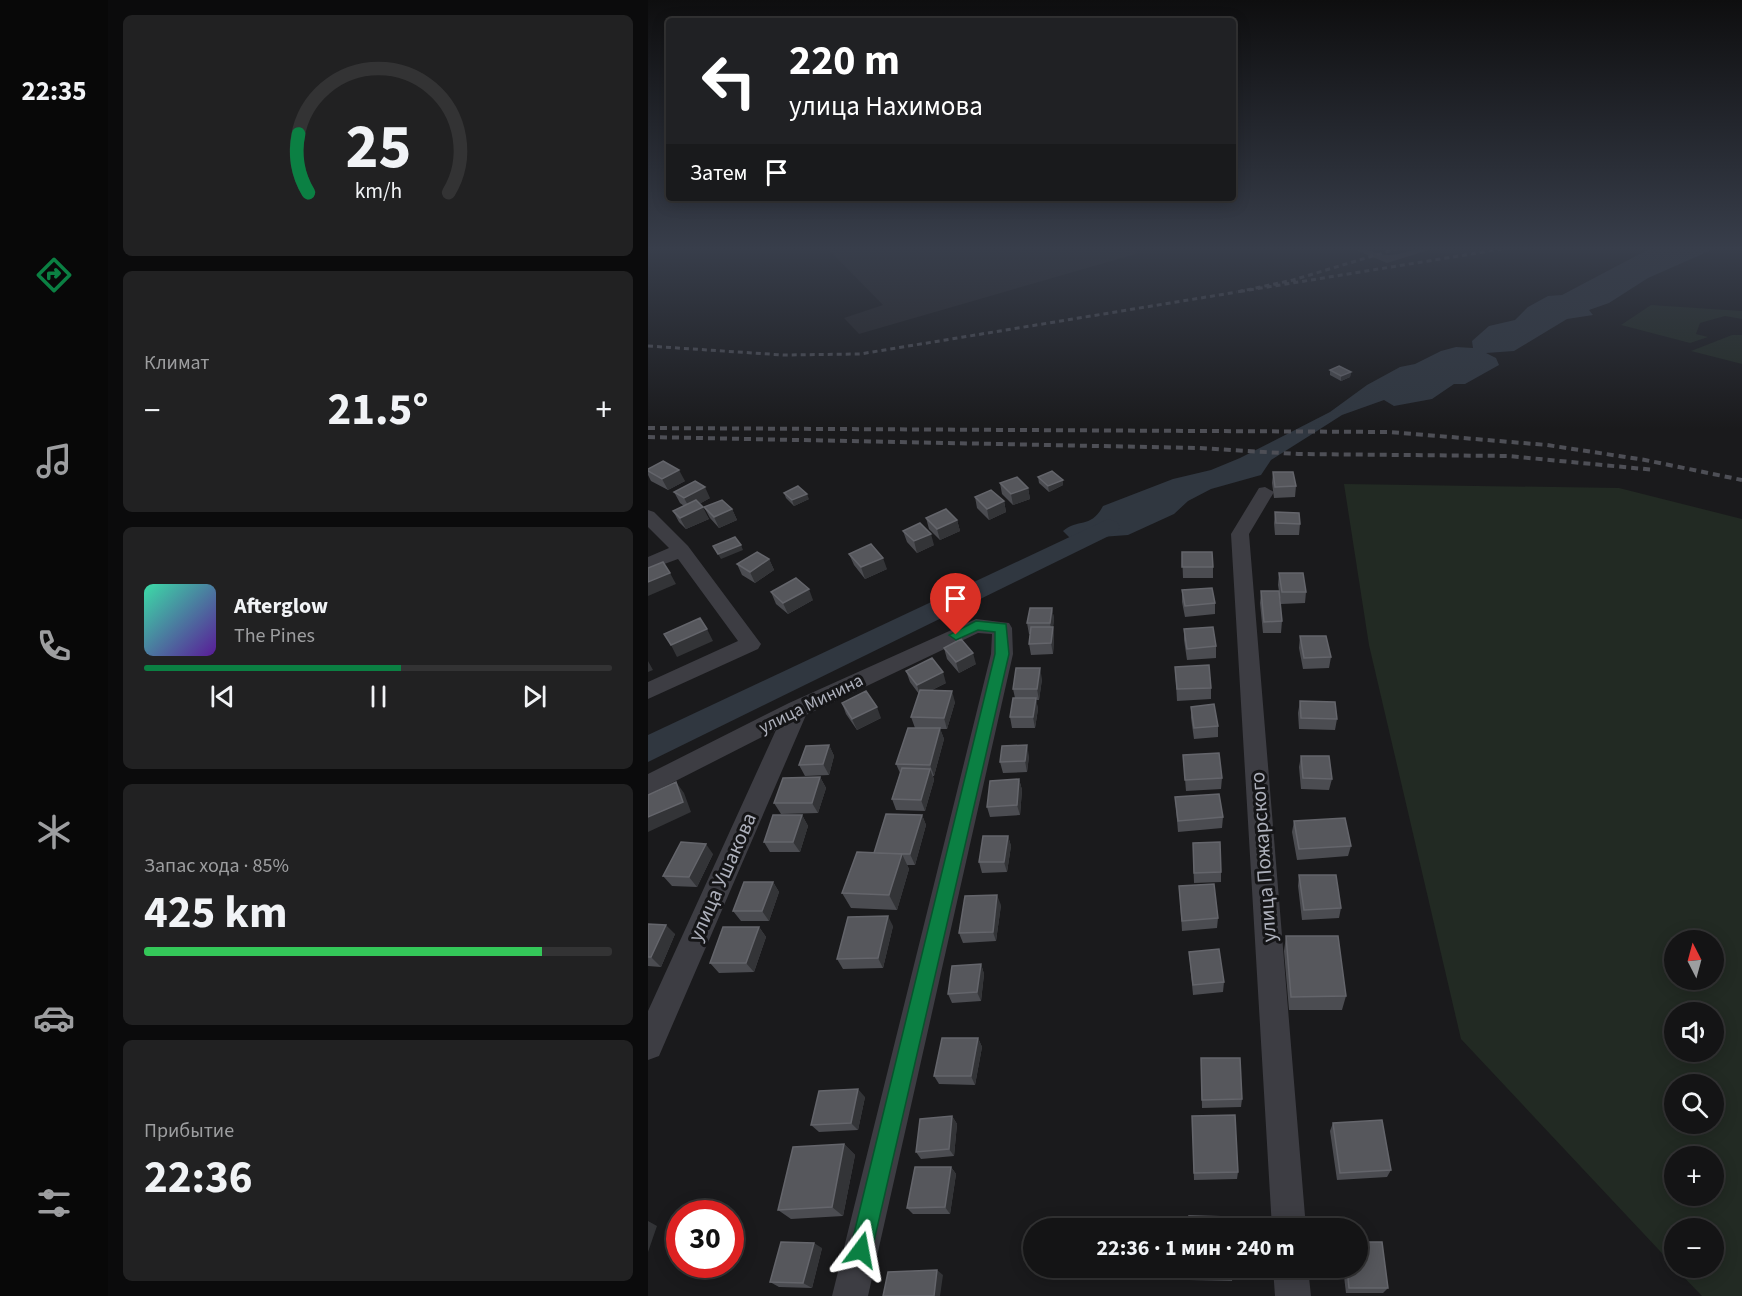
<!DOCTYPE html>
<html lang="ru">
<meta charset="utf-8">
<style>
:root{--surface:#141415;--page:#212122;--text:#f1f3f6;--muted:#9d9ea0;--line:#333334;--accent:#0b8043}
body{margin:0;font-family:"Source Sans 3",sans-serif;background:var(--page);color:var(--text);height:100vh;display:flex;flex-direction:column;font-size:22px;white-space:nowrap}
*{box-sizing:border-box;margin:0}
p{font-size:20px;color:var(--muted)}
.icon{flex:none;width:33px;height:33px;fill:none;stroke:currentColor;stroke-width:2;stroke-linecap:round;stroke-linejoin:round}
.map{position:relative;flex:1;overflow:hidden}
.side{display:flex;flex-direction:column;gap:15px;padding:15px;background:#0b0b0c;width:540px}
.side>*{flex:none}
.banner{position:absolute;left:18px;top:18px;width:570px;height:183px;border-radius:6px;box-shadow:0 3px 15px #0003,0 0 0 2px var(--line);background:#202124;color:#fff;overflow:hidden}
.needle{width:39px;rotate:354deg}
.tools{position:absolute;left:1016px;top:930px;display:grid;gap:12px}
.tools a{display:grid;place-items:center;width:60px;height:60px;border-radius:50%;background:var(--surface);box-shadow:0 3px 15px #0003,0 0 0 2px var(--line);font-size:30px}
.speed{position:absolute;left:18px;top:1200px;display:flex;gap:12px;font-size:30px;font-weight:700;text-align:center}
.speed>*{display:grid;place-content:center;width:78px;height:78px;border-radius:50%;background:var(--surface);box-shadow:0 3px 15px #0003,0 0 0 2px var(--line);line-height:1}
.speed .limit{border:9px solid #d22;background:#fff;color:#111}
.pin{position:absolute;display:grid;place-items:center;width:51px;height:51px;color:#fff;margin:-62px -26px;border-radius:50% 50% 50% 0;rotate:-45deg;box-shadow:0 0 6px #0007}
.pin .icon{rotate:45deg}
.me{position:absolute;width:66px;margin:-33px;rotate:13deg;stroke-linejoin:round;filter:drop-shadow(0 0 4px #0008)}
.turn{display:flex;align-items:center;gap:21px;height:126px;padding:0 24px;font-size:27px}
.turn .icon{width:78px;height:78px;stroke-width:2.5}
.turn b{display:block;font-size:42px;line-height:51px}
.then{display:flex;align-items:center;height:57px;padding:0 24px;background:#0003;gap:12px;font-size:22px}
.big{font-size:45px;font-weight:700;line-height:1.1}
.side .widget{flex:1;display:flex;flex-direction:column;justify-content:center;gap:9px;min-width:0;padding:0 21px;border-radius:9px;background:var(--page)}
.side .dial{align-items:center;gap:0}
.dial svg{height:156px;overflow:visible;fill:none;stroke:var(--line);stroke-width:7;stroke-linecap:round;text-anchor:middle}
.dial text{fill:var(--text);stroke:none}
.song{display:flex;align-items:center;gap:18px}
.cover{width:72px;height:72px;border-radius:9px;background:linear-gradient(135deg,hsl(160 70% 55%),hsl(270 70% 35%))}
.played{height:6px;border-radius:3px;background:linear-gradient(90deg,var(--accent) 55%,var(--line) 55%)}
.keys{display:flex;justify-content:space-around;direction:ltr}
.heat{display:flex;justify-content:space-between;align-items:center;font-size:33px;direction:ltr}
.charge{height:9px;border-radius:4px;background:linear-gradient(90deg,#34c759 85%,var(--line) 0)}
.trip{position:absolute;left:375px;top:1218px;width:345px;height:60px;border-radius:30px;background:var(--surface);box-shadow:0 3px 15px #0003,0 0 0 2px var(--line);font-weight:700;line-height:60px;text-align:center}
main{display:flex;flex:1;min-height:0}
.menu{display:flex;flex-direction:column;width:108px;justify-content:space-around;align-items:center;background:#080808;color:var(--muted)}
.menu .icon{width:42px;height:42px}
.menu .active{color:var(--accent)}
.menu b{font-size:27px;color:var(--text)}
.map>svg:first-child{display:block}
.built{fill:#262629}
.green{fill:#222a23;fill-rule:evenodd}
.water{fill:#303740}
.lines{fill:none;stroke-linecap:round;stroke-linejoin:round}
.river{fill:#303740;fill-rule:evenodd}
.minor{fill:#3d3d43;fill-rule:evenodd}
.rail-far1{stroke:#4e4f56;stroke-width:3;stroke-dasharray:5 4;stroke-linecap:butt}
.rail{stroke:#4e4f56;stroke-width:4;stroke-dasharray:7 5;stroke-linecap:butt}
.wall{fill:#4b4c51}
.shaded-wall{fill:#333437}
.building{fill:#56575c;stroke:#64656b;stroke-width:1.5}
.route{fill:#0b8043;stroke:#07532c;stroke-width:1.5}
.labels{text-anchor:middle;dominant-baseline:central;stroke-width:6;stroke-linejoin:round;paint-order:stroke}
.street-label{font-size:18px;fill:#adb0bb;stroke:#151517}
.near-street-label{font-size:21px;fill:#adb0bb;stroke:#151517}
</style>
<main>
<nav class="menu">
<b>22:35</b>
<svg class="icon active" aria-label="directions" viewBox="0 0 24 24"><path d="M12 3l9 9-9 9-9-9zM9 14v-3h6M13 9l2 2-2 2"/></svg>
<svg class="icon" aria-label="music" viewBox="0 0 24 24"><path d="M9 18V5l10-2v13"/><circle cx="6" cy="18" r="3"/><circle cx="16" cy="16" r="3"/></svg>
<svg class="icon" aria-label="phone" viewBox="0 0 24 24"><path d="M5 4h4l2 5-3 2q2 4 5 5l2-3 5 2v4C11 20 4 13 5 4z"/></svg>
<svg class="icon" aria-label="climate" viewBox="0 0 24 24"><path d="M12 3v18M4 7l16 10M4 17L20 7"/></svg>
<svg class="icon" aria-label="car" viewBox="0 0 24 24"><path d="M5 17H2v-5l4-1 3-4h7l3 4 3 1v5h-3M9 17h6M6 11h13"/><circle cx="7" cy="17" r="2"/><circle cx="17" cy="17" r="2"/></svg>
<svg class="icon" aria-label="filters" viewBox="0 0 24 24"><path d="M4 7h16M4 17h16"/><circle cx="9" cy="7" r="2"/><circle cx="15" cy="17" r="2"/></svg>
</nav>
<section class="side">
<div class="widget dial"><svg viewBox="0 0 100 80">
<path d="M14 69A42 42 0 1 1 86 69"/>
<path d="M14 69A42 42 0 0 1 9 39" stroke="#0b8043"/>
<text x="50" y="56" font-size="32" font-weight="700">25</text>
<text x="50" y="72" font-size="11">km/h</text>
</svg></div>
<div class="widget"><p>Климат</p>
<div class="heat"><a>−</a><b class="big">21.5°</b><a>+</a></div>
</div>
<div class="widget">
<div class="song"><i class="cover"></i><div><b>Afterglow</b><p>The Pines</p></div></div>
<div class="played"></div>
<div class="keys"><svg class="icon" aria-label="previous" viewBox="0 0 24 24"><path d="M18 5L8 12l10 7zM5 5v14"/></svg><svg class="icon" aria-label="pause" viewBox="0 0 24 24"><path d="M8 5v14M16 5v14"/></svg><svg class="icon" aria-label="next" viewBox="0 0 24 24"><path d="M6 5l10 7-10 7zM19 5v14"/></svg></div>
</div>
<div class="widget"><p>Запас хода · 85%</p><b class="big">425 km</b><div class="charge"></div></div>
<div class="widget"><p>Прибытие</p><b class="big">22:36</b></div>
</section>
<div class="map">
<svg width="1094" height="1296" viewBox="0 0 1094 1296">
<rect width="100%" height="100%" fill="#1a1a1c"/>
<!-- built -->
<path class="built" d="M179,248H483L491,253L211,334L196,318L235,305Z"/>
<!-- green -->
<path class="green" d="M1003,305L1094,311V319L1077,316L1052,323L1048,334L1060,337L1042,343L973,325Z
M1084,335H1094V364L1043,351Z
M696,484L971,488L1094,519V1296H1054L1027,1268H1065V1228H1026V1266L813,1039L721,645ZM1026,940H1065V980H1026ZM1026,1012H1065V1052H1026ZM1026,1084H1065V1124H1026ZM1026,1156H1065V1196H1026Z"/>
<!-- water -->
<path class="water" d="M1003,248H1068L1000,278L961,303L941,310L945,315L919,319L866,351L838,353L848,358L851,365L817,384H806L784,399L746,406L736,400L694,415L669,431L623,460L613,475L563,489L540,501L526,514L480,535L453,537L433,549L415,531C430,518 443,529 455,506L525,479L563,470L592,458L682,412L719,385L752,367L767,364L793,351L808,347L825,348L824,341L841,326L867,320L880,307L900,296L914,295Z"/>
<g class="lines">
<!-- river -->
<path class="river" d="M460,519L469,522L472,527L469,532L0,762V735Z"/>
<!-- minor -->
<path class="minor" d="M703,248C718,246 727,255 740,255C755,255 769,246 787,248L739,263Z
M617,487L626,492L601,534L658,1228H624L583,534L611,488Z
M0,510L6,512L40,546L113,644L110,649L0,699V682L90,641L30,559L0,570V557L21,548L0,527Z
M328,619L361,623L364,628L365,654L220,1296H184L343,654L344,634L330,633L158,715L11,1056L0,1060V1011L128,730L0,795V774L141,703Z
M625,1268H660L663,1296H627Z"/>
<!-- rail-far1 -->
<path class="rail-far1" d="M751,248L645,280L589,292L860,248
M0,346L135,355L212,354L589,292"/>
<!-- rail -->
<path class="rail" d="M0,428L742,432L899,445L997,460L1094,480
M0,437L550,448L650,454L860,456L1007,470"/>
</g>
<!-- wall -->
<path class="wall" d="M682,370L703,372L702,377L693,381L682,375Z
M0,469L37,481L20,490L3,481L0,475Z
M625,472L648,486L647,497L626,498L624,483Z
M390,477L415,480V485L401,492L391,483Z
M352,483L380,488L382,499L365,505L354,494Z
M26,492L62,498L51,504L61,519L38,529L31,522L25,511L36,506L32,503Z
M136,493L161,499L146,506L138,498Z
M327,497L356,501L358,512L341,520L329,508Z
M56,507L84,509L89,520L71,528L62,518Z
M627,512L652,524L651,535H627L626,523Z
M278,518L309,520L312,531L292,540L281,529Z
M255,531L286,545L269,553L259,542Z
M534,552L565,567V578H535Z
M201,554L239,569L217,579L206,565Z
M121,559L126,570L107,583L94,575L89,564Z
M631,573L658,592L657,603L633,604L630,585Z
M534,590L567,603V614L537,617L534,602Z
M613,591L634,621L633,633H615L612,603Z
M123,592L165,600L140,614L128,604Z
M404,608L406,619L405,627L406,638L405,654L383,655L381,644L382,634H381L379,623Z
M536,629L568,646V658L539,660L536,640Z
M652,636L683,657L681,668L655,669L651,648Z
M296,648L328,664L311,673L299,659Z
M527,667L563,688V699L529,701Z
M258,671L298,683L284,690L307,702L299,729H292L296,739L286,776H285L286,780L277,811L248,810L244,799L252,773L248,764L267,728L263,717L271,694L262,682Z
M394,679L391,700H388L390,709L387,728H364L362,717L367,698L365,689Z
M652,701L689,719L687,730L651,729L650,713Z
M194,703L233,718L209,730L198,714Z
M543,707L570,726V737L546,739L543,718Z
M181,745L186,756L181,775L157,776L151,765Z
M535,755L574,778L573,789L538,791Z
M381,756L379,772L355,773L352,762Z
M653,756L684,779L681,790L653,789L651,767Z
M172,777L178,788L170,813L133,814L126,803Z
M371,779L374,790L372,815L342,817L339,807Z
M527,797L575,817L574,828L530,832Z
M154,815L160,826L152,852H122L116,842Z
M274,815L278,825L267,865H259L261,869L249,910L203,908L194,893L226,852Z
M646,821L703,846L700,856L649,860L644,832Z
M360,836L363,846L359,872L334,873L331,862Z
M65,854L49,887L24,886L15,876Z
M545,854L573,872V882L546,883Z
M651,875L693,908L691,918L654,920L650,886Z
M125,882L131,892L121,921H93L85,911Z
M531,886L570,918L569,928L534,931Z
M353,905L348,941L315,943L311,933Z
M0,924L27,934L13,967L0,966Z
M245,926L235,968L195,969L189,959Z
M111,927L118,937L106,972L71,973L62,963Z
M638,936L698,996L694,1010H641L636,951Z
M541,952L576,982L575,992L545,995Z
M333,964L336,974L333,1001L304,1003L300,994Z
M330,1038L334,1047L327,1085L291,1084L286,1076Z
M553,1058L594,1099L593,1107L554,1108Z
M217,1097L210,1130L171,1132L163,1125Z
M304,1116L309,1124L306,1156L273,1159L268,1152Z
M544,1116L590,1172L589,1179L546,1180Z
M685,1123L743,1170L739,1177L689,1180L682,1131Z
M196,1144L207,1155L195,1216L143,1219L130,1210Z
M303,1167L308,1174L302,1214H265L259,1208Z
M174,1248L164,1288L131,1287L122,1282Z
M541,1268L585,1275L584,1281L541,1280Z
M695,1268H710L740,1288L735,1293H698Z"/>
<!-- shaded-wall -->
<path class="shaded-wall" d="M703,372L702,377L693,381V376Z
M31,470L37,481L20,490L14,479Z
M415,480V485L401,492L400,486Z
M57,487L62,498L42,509L36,498Z
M380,488L382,499L365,505L363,494Z
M159,494L161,499L146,506L144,500Z
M356,501L358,512L341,520L339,509Z
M55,507L61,519L38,529L32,518Z
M84,509L89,520L71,528L66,517Z
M309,520L312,531L292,540L289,529Z
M283,534L286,545L269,553L266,541Z
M93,545L95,550L73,559L70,554Z
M235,558L239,569L217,579L213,567Z
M121,559L126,570L107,583L102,572Z
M22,573L28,584L0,596V582Z
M161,589L165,600L140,614L135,603Z
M404,608L406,619L404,634L402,623Z
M405,627L406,638L405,654L403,643Z
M59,629L65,641L29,657L23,645Z
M325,653L328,664L311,673L308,662Z
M0,661L5,670L0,672Z
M392,668L394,679L391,700L389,689Z
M295,672L298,683L272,696L269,685Z
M304,691L307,702L299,729L296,718Z
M388,698L390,709L387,728L385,717Z
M229,707L233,718L209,730L204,719Z
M292,728L296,739L286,776L282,765Z
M181,745L186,756L181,775L175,764Z
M379,745L381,756L379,772L377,761Z
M282,769L286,780L277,811L273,800Z
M172,777L178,788L170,813L164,803Z
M371,779L374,790L372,815L369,805Z
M28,782L36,793L43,812L0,832V817Z
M154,815L160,826L152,852L145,842Z
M274,815L278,825L267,865L262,854Z
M360,836L363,846L359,872L356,862Z
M58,844L65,854L49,887L41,877Z
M254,854L261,869L249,910L241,895Z
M125,882L131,892L121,921L114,911Z
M349,895L353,905L348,941L345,932Z
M240,916L245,926L235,968L230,958Z
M18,925L27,934L13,967L3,957Z
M111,927L118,937L106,972L98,963Z
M333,964L336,974L333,1001L329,992Z
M330,1038L334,1047L327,1085L323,1076Z
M210,1089L217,1097L210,1130L203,1123Z
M304,1116L309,1124L306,1156L301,1149Z
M196,1144L207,1155L195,1216L184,1207Z
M303,1167L308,1174L302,1214L297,1207Z
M0,1221L9,1226L0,1252Z
M166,1243L174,1248L164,1288L155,1283Z
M289,1270L295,1275L292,1296H286Z"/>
<!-- building -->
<path class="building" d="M691,366L703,372L693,376L682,370Z
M15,461L31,470L14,479L0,471V469Z
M404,471L415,480L400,486L390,477Z
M625,472H645L648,486L627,487Z
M369,477L380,488L363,494L352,483Z
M47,481L57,487L36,498L26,492Z
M150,486L159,494L144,500L136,493Z
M343,490L356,501L339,509L327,497Z
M48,500L55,507L32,518L25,511Z
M74,500L84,509L66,517L56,507Z
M298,509L309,520L289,529L278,518Z
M627,512L651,513L652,524L628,523Z
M272,523L283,534L266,541L255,531Z
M87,537L93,545L70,554L65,546Z
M223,544L235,558L213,567L201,554Z
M109,552L121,559L102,572L89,564Z
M534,552H564L565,567H534Z
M15,562L22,573L0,582V568Z
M631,573H655L658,592H634Z
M148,578L161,589L135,603L123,592Z
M564,588L567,603L537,606L534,590Z
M613,591H631L634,621L616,622Z
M382,608H404L402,623H379Z
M52,618L59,629L23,645L16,634Z
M383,627H405L403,643L381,644Z
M565,627L568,646L539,649L536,629Z
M652,636H678L683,657L656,658Z
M313,639L325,653L308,662L296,648Z
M284,658L295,672L269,685L258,671Z
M561,665L563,688L529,689L527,667Z
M368,668H392L389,689H365Z
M272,690L304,691L296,718L263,717Z
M218,691L229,707L204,719L194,703Z
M365,698H388L385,717H362Z
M652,701L687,702L689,719L653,718Z
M566,704L570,726L546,728L543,707Z
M260,728H292L282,765L248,764Z
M181,745L175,764L151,765L158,746Z
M379,745L377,761L352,762L354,746Z
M571,753L574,778L537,780L535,755Z
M653,756H681L684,779L655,778Z
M254,768L282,769L273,800L244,799Z
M172,777L164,803H126L135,778Z
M371,779L369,805L339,807L342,781Z
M28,782L35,802L0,817V795Z
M571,794L575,817L530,821L527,797Z
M238,814L274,815L262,854L226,853Z
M125,815H154L145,842H116Z
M697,818L703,846L651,849L646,821Z
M335,836H360L356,862H331Z
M33,842L58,844L41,877L15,876Z
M572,842L573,872L546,873L545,843Z
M209,852L254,854L241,895L194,893Z
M651,875H688L693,908L656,910Z
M96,882H125L114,911H85Z
M566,884L570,918L534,921L531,886Z
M349,895L345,932L311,933L317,896Z
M240,916L230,958L189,959L200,917Z
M0,924L18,925L3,957H0Z
M75,927H111L98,963H62Z
M638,936H690L698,996L643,997Z
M571,949L576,982L545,985L541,952Z
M333,964L329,992L300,994L304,966Z
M294,1038H330L323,1076H286Z
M553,1058H592L594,1099L554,1100Z
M210,1089L203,1123L163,1125L171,1091Z
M587,1115L590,1172L546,1173L544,1116Z
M304,1116L301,1149L268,1152L272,1119Z
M734,1120L743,1170L692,1173L685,1123Z
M196,1144L184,1207L130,1210L145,1147Z
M267,1167H303L297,1207L259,1208Z
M541,1216L583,1217L584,1228H541Z
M133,1242L166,1243L155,1283L122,1282Z
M710,1242H734L740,1288H701L699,1268H710Z
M541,1268H584L585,1275H540Z
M289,1270L286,1296H235L240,1272Z"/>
<!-- sky -->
<linearGradient id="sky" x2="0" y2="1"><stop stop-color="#0e0e0f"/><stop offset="0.58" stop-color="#383e4b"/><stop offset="1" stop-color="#383e4b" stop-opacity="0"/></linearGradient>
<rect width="1094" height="429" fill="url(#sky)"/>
<!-- route -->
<path class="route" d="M328,621L358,624L361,654L224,1250L221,1258L213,1261L205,1258L202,1250L347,654V632L330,630L308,640L301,635Z"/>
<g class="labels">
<!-- street labels -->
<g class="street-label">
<text transform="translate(163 704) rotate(-26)">улица Минина</text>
</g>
<!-- near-street labels -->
<g class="near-street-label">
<text transform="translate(615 857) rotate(-94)">улица Пожарского</text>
<text transform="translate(74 877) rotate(-66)">улица Ушакова</text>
</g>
</g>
</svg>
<div class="tools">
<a><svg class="needle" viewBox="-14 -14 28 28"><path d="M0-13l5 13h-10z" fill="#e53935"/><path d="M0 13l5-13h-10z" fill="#9d9ea0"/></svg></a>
<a><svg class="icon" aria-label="sound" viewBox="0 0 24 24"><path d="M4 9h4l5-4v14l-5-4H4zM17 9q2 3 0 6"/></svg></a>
<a><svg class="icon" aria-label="search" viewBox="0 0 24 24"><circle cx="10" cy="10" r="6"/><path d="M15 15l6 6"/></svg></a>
<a>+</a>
<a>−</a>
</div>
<div class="speed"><div class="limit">30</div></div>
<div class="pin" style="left:308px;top:635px;background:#d93025"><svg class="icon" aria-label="arrive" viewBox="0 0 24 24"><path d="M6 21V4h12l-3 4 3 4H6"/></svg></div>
<svg class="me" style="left:213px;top:1250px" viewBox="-20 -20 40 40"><path d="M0-17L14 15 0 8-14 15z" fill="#0b8043" stroke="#fff" stroke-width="4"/></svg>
<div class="trip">22:36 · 1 мин · 240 m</div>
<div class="banner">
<div class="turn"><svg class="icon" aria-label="left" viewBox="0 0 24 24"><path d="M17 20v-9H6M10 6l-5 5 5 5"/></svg><div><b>220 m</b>улица Нахимова</div></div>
<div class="then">Затем<svg class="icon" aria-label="arrive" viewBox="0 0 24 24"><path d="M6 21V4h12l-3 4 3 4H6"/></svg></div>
</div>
</div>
</main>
